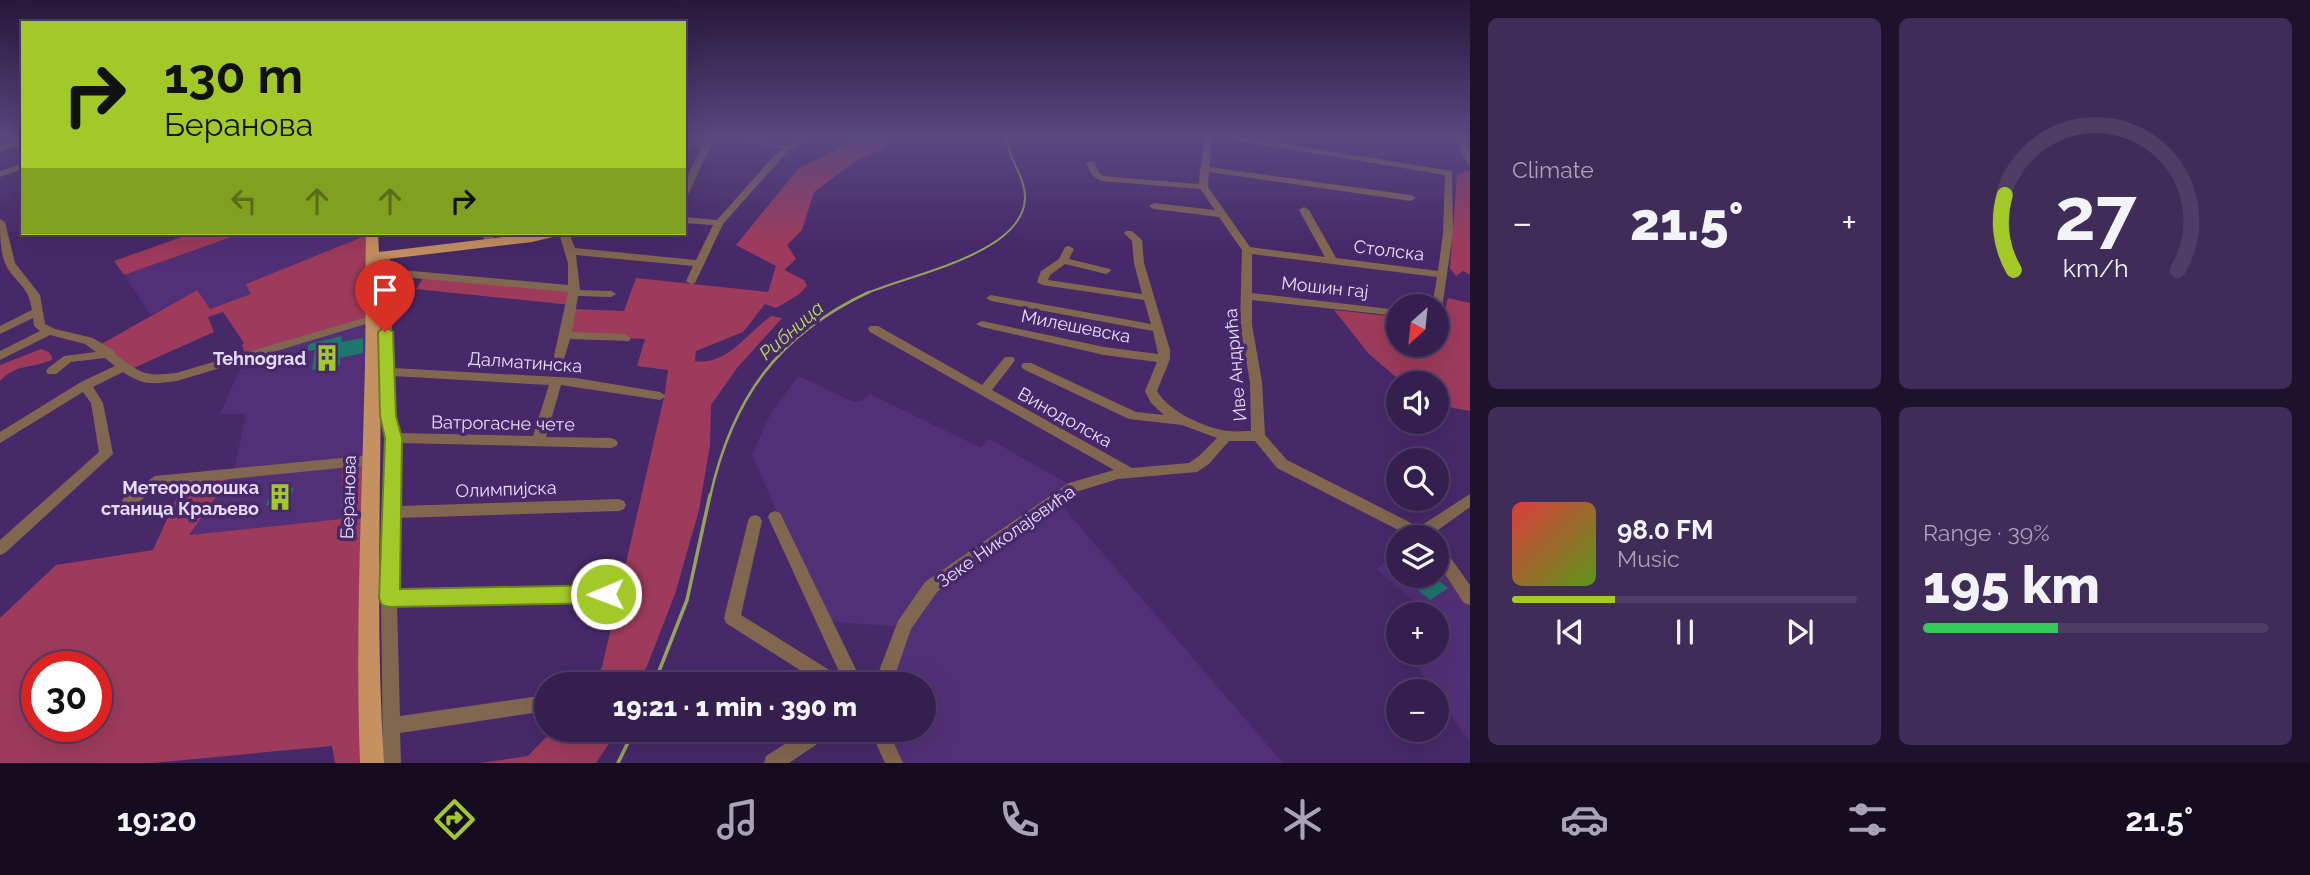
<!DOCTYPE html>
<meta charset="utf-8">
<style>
:root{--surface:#351f4f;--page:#402c59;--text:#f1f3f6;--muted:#aaa2b7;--line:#4f3d66;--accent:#a2c928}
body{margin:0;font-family:Raleway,sans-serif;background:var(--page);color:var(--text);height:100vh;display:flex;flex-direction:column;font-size:26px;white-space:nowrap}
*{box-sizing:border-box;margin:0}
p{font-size:23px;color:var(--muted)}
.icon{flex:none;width:38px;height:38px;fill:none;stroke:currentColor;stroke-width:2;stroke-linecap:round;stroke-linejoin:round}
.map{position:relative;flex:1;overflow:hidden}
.details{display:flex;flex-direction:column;gap:18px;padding:18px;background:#1d112b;width:840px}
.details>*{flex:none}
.guide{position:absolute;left:21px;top:21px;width:665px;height:214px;border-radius:0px;box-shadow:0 7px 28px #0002,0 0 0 2px var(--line);background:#a2c928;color:#111;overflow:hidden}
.needle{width:46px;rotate:207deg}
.tools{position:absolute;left:1386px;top:294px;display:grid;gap:14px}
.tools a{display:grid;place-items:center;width:63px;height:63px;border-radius:50%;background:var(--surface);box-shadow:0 7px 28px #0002,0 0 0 2px var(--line);font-size:35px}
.speed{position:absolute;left:21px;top:651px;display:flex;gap:14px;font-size:35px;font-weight:700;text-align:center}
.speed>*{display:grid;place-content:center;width:91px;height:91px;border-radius:50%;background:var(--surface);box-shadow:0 7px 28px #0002,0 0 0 2px var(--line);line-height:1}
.speed .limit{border:10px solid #d22;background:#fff;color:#111}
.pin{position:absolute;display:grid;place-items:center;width:60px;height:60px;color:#fff;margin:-72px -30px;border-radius:50% 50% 50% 0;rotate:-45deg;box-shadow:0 0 7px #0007}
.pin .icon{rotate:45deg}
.me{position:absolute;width:77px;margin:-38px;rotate:269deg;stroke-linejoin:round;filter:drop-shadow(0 0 5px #0008)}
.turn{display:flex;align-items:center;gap:24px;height:147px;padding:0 28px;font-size:32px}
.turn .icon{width:91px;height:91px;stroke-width:2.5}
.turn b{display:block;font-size:49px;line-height:60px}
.lanes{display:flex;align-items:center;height:66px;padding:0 28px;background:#0003;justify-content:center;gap:35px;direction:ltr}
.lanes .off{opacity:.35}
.big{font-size:52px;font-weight:800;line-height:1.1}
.details .widget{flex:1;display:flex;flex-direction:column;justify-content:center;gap:10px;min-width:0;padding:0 24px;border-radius:10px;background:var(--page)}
.details .dial{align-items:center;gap:0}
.dial svg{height:182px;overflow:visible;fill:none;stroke:var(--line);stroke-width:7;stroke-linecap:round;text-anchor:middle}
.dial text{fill:var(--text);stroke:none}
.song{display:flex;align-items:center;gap:21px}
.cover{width:84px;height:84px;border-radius:10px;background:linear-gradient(135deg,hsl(0 70% 55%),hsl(90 70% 35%))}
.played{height:7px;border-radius:4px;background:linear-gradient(90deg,var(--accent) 30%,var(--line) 30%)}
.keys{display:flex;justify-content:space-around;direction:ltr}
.heat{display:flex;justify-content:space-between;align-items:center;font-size:38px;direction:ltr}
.charge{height:10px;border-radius:5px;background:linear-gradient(90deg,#34c759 39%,var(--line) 0)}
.details .tiles{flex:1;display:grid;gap:18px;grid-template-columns:repeat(2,1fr)}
.trip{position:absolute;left:534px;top:672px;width:402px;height:70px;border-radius:35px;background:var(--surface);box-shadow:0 7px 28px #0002,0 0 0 2px var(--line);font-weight:800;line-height:70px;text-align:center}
.dock{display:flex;height:112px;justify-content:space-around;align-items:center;background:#150c20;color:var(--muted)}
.dock .icon{width:49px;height:49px}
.dock .active{color:var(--accent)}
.dock b{font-size:32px;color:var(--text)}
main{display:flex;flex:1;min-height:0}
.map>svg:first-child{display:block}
.built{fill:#523077}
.green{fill:#9e3b5c;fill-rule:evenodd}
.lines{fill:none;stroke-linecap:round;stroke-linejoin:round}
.stream-far2{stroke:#94a45b;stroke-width:2}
.stream-far1{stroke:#94a45b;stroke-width:2.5}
.stream{stroke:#94a45b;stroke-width:3.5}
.building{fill:#1c776c}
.minor{fill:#826750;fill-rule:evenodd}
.major{fill:#c69160;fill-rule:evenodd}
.route{fill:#a2c928;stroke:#69831a;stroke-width:2}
.labels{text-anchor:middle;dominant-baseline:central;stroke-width:7;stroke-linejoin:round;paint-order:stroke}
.street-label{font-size:18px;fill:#e7dbfa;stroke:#472969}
.poi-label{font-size:18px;font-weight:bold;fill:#e7dbfa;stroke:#472969;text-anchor:end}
.water-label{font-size:19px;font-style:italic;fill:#b9df54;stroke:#472969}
</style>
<main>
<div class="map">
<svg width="1470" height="763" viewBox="0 0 1470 763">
<rect width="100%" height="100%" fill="#472969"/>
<!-- built -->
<path class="built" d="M244,233H371L246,284L252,294L209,309L197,290L151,315L124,275Z
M375,318L372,460L342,462L341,519L188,535L234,471L246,414H220L246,356Z
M798,376L854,402L862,401L870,394L981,448L989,439L1074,487L1056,499L1283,763H894L879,730H924V684H883L904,627L823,621L752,454L771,413Z
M1437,550L1470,598V742L1407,653H1437V628L1443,626L1437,621V614H1429L1376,569L1398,552V576H1437Z"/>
<!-- green -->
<path class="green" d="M852,138L885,140L881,149L858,159L814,192L802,230L787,245L796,259L784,270L804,280L807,286L798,295L776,308L765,304L743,332L696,351L695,361C727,366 747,333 771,316L782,318L737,368L711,405L710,445L699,510L675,594L640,684H590L602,667L665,393L668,370L637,366L645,339L565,335L571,309L624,311L636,278L768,292L776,266L736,245L798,169L840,148Z
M1470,170V275L1463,271L1456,276L1450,268L1457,175Z
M193,233H243L124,275L114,261Z
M372,233L375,318L246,356L242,345L244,343L223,312L208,317L214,332L129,370L98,346L197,290L210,309L251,294L246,284Z
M425,275L575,289L572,305L416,289Z
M1448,298L1470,303V411L1437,405V383H1403L1369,354L1334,310L1398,317V345H1437V319H1443Z
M41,349L49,352L53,359C35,369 18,362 0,381V365Z
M372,460V763H335L332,746L152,763H0V618L56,565L153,550L187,475L234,471L189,535L341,519L342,462ZM37,667H96V726H37Z
M553,730H618L596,763H480L528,756Z"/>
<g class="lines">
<!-- stream-far2 -->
<path class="stream-far2" d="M865,294C907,275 1022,255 1025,199C1026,177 1008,160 1007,138"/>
<!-- stream-far1 -->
<path class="stream-far1" d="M710,497C732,399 777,335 869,292"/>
<!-- stream -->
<path class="stream" d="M654,684L687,600L710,495
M618,763L634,730"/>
</g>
<!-- building -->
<path class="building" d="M342,336L341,342L363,338V353L340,358V365L312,370L315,350L307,351L309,344Z
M294,488L288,503L266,505L272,490Z
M1401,576H1433L1448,588L1430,600Z"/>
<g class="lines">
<!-- minor -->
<path class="minor" d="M706,138H714L689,193L684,196V183Z
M735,138C752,138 767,144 783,145C791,145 799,138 811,138L789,150L723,224L695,283L691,284L686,281L693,266L576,255L580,290L611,291L616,294L611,297L578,296L572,332L625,334L631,338L629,341L570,339L564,359H556L554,356L568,292L391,276L393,368L576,378L660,392L666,396L660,400L561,385L546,437L611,438L616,440L618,443L616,446L611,448L400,443L399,506L619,499L624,501L626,505L624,509L619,511L398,518L397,591L606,587L612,589L614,594L612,599L606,601L397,605L400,716L546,695V711L400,733L401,763H383L381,598L386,438L382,416L381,318L379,320L177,381C154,384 143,386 123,372L93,387L103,403L113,454L5,553L0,555V540L99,452L91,403L83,392L0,443V432L81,382L115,366L105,358L71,362L56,374H48L46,371L48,368L64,356L96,352L85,344L50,335L0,360V351L40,331L34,326L33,318L0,334V326L32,310C28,283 14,283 5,263C0,250 0,233 0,219L5,222L15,263L40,295L45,324L55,329L93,338L114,351L116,355C142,373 143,377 176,373L371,316L375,315L381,318L380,255L385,252L390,255V269L568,285V263L559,233H569L575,248L696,260L713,225L684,223V217L717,220L780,149ZM393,376L549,385L533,436L399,433L394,416Z
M1204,138H1212L1209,167L1411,195L1416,198L1411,201L1209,172L1208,187L1250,247L1325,257L1299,210L1304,207L1309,210L1336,258L1438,271L1443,233L1445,175L1233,140L1229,138H1249L1452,171L1453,233L1441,315L1437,316V306H1432L1437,277L1252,254V293L1398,310V316L1252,300V325L1262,382L1265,435L1287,460L1419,527L1470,494V507L1431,535L1432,537H1412L1277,468L1255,441H1229L1209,464L1197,472L1118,479L1079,491L1060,503L937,592L911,629L892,684H874L898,621L925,582L1069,483L1114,470L870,332L868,329L870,326H878L982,385L1005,357H1013L1015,360L1013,363L992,390L1132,468L1189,463L1199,456L1217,438L1182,425L1129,419L1023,369L1021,366L1023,363H1031L1136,412L1164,415L1151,403L1145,391L1157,362L1104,355L982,327L976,324L982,321L1104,347L1158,354L1153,331L991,301L986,298L991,295L1151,324L1144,300L1042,285L1037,282L1041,271L1059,259L1065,247L1069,246L1074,249L1069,259L1110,269L1111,271L1106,274L1065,264L1050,275L1048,280L1142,294L1134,263L1132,241L1124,233L1126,231H1132L1142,240L1144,263L1170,350V359L1157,391C1168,411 1206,429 1229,431C1236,432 1244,431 1251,431L1250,382L1240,325L1242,250L1219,217L1154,209L1149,206L1154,203L1215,210L1200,189L1101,181L1092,175L1086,163L1093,161L1099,172L1103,176L1199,184L1200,171L1199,169L1201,167Z
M1456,138H1464L1470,152V165L1466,162Z
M23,140V145L0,151V145Z
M23,163V169L0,177V171Z
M482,233H492L495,243L494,245H486Z
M372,455L377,456L379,460L377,464L372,465L158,486C149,493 137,508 124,505L122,501L124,497L155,476Z
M775,511L780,513L782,517L863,684H822L726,623L724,618L748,521L750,517L755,515L760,517L762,521L741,615L842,678L768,517L770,513Z
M1437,544L1442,546L1470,585V605L1464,603L1437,562Z
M807,730H832L829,736L789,763H764L766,756Z
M870,730H888L903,763H885Z"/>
<!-- major -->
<path class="major" d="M366,233H378L379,252L538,233H559L557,236L532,242L379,260C385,428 373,595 384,763H360C355,630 362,498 365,365C366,321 365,277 366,233Z"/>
</g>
<!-- sky -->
<linearGradient id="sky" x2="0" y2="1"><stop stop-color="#27173a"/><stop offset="0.56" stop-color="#584981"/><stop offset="1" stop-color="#584981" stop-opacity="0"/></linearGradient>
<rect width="1470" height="245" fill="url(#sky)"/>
<!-- route -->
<path class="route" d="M385,327L393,332L396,416L402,438L400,589L606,585L613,588L616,594L613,600L606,603L389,607L382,605L379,598L385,438L380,416L378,332Z"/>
<!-- icons -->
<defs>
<symbol id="building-bare" viewBox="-9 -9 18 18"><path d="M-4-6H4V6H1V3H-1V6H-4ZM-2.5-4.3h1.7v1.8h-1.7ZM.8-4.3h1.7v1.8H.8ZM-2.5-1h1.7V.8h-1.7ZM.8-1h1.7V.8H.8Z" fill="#a2c928" stroke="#472969" stroke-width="2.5" paint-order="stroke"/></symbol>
</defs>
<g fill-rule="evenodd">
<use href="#building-bare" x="308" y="339" width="38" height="38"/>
<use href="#building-bare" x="261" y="478" width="38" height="38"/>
</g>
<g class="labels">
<!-- street labels -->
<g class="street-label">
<text transform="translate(1389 250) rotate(7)">Столска</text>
<text transform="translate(1325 287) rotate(6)">Мошин гај</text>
<text transform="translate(1076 326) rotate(11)">Милешевска</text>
<text transform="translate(525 362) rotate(4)">Далматинска</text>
<text transform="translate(1235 365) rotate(-95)">Иве Андрића</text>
<text transform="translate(1065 417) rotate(29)">Винодолска</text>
<text transform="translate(503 423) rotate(1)">Ватрогасне чете</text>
<text transform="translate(506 489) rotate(-2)">Олимпијска</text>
<text transform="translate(348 497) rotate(-88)">Беранова</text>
<text transform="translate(1006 536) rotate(-35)">Зеке Николајевића</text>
</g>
<!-- poi labels -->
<g class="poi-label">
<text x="306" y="358">Tehnograd</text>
<text x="259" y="487">Метеоролошка<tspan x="259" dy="21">станица Краљево</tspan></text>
</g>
<!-- water labels -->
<g class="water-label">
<text transform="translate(791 330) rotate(-41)">Рибница</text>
</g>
</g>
</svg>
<div class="tools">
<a><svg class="needle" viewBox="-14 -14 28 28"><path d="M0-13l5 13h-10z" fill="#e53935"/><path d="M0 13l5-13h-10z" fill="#aaa2b7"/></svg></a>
<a><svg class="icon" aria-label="sound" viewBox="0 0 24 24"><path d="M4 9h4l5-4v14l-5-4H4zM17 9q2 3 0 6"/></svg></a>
<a><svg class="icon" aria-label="search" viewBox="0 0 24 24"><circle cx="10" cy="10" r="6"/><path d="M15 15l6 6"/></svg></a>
<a><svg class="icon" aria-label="layers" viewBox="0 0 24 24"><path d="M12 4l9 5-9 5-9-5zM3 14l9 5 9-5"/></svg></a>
<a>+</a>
<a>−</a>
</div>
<div class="speed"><div class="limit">30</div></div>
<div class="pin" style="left:385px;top:332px;background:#d93025"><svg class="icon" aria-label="arrive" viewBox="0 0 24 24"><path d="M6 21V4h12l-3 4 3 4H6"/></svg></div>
<svg class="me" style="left:606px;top:594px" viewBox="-20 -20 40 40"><circle r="17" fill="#a2c928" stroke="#fff" stroke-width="3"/><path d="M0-11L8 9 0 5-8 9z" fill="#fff"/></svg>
<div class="trip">19:21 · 1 min · 390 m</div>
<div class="guide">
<div class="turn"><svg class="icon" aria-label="right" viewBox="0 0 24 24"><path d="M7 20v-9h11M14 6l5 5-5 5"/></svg><div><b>130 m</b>Беранова</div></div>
<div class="lanes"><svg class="icon off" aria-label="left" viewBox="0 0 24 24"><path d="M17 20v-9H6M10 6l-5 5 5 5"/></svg><svg class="icon off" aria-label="ahead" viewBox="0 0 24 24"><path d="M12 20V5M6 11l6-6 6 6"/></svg><svg class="icon off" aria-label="ahead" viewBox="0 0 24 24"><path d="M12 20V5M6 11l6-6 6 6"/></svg><svg class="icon" aria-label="right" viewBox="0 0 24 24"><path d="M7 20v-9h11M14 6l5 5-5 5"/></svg></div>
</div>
</div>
<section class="details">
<div class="tiles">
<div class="widget"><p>Climate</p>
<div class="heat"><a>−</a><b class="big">21.5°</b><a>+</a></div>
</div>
<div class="widget dial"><svg viewBox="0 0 100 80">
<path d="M14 69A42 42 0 1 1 86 69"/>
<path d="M14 69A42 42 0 0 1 10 36" stroke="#a2c928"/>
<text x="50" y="56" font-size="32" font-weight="700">27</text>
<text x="50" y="72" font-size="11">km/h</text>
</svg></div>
<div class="widget">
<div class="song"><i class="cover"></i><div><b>98.0 FM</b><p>Music</p></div></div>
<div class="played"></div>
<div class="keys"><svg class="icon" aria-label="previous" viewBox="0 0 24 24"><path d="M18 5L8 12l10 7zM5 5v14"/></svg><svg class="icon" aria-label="pause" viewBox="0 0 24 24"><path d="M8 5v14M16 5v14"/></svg><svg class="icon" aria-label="next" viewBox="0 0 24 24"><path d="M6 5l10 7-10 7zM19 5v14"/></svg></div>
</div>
<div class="widget"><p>Range · 39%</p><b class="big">195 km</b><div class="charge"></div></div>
</div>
</section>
</main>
<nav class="dock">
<b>19:20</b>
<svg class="icon active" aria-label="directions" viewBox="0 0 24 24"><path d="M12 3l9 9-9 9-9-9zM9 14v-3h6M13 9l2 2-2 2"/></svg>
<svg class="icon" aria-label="music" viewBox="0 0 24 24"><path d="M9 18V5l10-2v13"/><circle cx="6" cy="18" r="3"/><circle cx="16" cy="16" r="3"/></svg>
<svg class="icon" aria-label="phone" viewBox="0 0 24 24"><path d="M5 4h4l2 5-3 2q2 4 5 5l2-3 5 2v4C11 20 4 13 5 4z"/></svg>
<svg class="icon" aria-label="climate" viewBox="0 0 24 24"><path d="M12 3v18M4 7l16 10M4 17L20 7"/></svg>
<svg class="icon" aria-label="car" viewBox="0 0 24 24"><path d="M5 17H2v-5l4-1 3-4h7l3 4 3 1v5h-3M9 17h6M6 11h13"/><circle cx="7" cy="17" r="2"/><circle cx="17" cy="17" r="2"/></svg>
<svg class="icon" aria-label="filters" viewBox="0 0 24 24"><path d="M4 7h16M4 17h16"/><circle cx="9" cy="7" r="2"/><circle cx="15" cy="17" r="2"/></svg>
<b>21.5°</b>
</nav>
